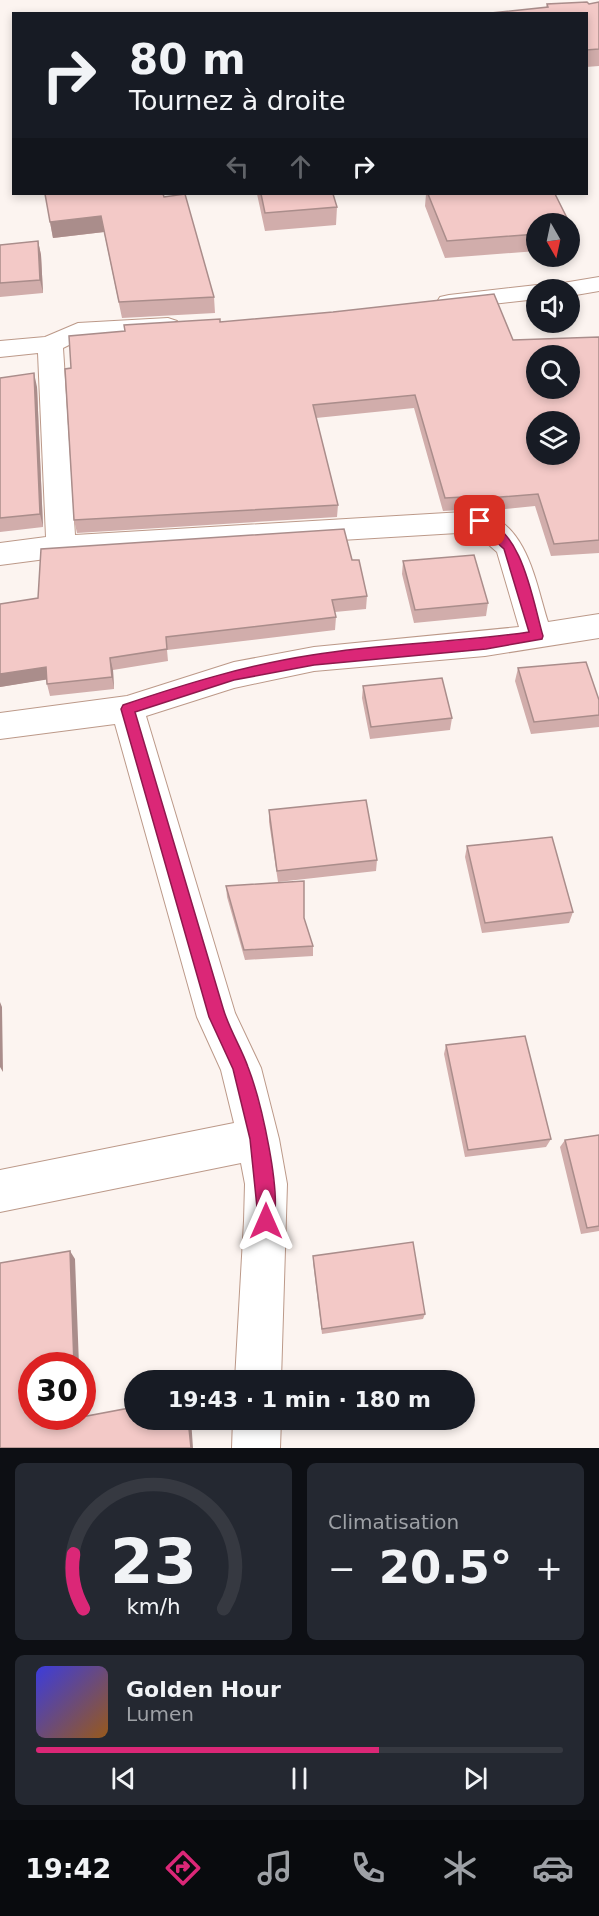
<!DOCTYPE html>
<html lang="fr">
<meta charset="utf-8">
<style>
:root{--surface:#171b24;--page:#242831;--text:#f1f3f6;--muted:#9ea1a6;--line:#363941;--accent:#db2777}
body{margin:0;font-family:"DejaVu Sans",sans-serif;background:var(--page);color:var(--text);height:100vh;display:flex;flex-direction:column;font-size:22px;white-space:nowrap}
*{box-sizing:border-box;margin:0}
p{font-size:20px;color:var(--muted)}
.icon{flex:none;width:33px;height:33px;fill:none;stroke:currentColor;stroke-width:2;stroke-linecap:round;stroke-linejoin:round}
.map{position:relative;height:1448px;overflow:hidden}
.sheet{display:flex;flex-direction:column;gap:15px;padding:15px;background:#0d0f14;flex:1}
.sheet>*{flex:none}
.top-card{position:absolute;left:12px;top:12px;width:576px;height:183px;border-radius:0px;box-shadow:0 3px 9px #0003;background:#171b24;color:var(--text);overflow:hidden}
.needle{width:39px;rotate:171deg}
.tools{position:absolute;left:526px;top:213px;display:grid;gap:12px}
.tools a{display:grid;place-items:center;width:54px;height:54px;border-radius:50%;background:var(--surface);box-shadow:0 3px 9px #0003;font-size:30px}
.speed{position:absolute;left:18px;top:1352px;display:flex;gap:12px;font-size:30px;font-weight:700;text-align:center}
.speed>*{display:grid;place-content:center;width:78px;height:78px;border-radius:50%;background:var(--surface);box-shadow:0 3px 9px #0003;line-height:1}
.speed .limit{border:9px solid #d22;background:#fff;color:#111}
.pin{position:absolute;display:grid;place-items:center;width:51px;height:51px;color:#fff;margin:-26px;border-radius:12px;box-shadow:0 3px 9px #0006}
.me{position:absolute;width:66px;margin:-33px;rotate:0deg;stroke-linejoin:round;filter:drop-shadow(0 0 4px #0008)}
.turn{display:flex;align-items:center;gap:21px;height:126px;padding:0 18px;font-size:27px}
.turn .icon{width:78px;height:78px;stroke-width:2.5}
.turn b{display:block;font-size:42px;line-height:51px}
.lanes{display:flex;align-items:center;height:57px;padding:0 18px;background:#0003;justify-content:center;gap:30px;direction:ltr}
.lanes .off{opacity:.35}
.big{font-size:45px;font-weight:600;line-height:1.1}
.sheet .widget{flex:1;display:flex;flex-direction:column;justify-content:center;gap:9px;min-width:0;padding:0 21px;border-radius:9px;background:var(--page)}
.sheet .dial{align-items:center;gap:0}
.dial svg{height:156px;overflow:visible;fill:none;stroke:var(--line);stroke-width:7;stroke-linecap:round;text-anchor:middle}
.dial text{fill:var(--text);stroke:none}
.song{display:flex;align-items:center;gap:18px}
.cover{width:72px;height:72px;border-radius:9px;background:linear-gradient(135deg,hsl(240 70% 55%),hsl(30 70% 35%))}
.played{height:6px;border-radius:3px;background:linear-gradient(90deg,var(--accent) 65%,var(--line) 65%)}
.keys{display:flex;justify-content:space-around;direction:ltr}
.heat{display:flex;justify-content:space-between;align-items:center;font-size:33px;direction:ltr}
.sheet .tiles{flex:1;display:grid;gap:15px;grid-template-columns:1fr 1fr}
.widget:last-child{grid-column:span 2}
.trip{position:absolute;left:124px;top:1370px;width:351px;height:60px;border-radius:30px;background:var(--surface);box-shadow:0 3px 9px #0003;font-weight:600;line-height:60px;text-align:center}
.tabs{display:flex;height:96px;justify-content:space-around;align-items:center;background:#090b0e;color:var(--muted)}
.tabs .icon{width:42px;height:42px}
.tabs .current{color:var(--accent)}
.tabs b{font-size:27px;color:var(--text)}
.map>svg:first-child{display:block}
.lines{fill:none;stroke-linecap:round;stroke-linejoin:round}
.minor-casing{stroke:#bc9989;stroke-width:2}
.minor{fill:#fff;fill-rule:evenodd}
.wall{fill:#d1adab}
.shaded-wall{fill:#aa8d8b}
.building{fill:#f3c9c7;stroke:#aa8d8b;stroke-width:1.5;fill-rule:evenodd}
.route{fill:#db2777;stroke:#8e194d;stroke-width:1.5}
</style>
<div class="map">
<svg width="599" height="1448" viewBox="0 0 599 1448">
<rect width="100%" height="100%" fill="#fcf4f0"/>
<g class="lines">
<defs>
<path id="minor" d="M599,277V291L570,296V290H547L551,285Z
M537,285L547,290H537V299L449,309L440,307L437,302L440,297L449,295Z
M168,318L177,321L180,326L177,331L83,338L63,348L75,535L480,511C528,525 535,581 548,622L599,614V638L485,656L314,671L234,688L146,716L235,1013L261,1068L279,1139L287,1184L281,1380H235L244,1221L245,1184L241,1163L0,1212V1170L234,1123L221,1070L197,1017L115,724L0,739V713L127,696L234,662L314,647L519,627L497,552L474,532L61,557L0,565V543L46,537L38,353L0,357V341L45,337L78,323Z
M233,1419H281L280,1448H232Z"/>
</defs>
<!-- minor casing -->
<use href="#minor" class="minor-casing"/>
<!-- minor -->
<use href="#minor" class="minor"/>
</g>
<!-- wall -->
<path class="wall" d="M599,2V66L586,67V14L546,7L547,4H589Z
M257,194H333L337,207L336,225L265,231Z
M426,194H555L537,224V251L445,258L425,206Z
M164,197L214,297L215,313L122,318L104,232L53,238L50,222Z
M570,224L573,231L570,248Z
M38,241L41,255L43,293L0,297V245Z
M220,322L513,340L599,337V553L551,556L535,506L486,511L480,509L443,511L414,408L316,418L338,505L337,517L77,533L74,520L71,368Z
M0,378L37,387L43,527L0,532Z
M352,560L367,596L366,609L335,612L336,617L335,630L167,650L168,661L113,670L114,689L50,696L47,684V679L0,687V604Z
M403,561L488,603L486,616L414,623L402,574Z
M518,668L599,700V727L531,734L515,681Z
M363,686L452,718L450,730L370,739L362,698Z
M269,810L377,860L376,871L278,882L269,822Z
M467,846L573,912L569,923L482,933L465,857Z
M226,886L304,918L313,946V956L245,960L227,897Z
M446,1045L551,1139L546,1147L465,1157L444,1054Z
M599,1135V1231L581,1234L560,1147L565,1140Z
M313,1256L425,1314L423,1319L322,1334L313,1262Z"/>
<!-- shaded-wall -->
<path class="shaded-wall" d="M101,216L104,232L53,238L50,222Z
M38,241L41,255L43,293L40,280Z
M34,373L37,387L43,527L40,514Z
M110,658L113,670L114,689L112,677Z
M46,667L50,679L0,687V674Z
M0,1002L2,1007L3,1072L0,1067Z
M70,1251L75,1259L79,1365H74Z
M188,1419H191L193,1448H191Z"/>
<!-- building -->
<path class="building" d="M587,2L589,4L599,2V49L586,50V14H481L548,7L547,4Z
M45,194H163L164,197L185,194L214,297L119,302L101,216L50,222Z
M261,194H333L337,207L265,213Z
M428,194H555L570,224H537V234L447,241Z
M570,224L573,231H570Z
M38,241L40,280L0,283V245Z
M494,294L513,340L599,337V540L554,544L538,494L488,498L482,496L445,498L415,395L313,405L338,505L74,520L65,369L71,368L69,336L125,331L124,325L220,319V322L333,312ZM537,356H570V388H537ZM537,422H570V454H537Z
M34,373L40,514L0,518V378Z
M344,529L352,560H359L367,596L332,600L336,617L166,637L167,649L110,658L112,677L47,684L46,667L0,674V604L38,598L41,549Z
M474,555L488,603L415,610L403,561Z
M586,662L599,700V715L534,722L518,668Z
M442,678L452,718L371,727L363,686Z
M366,800L377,860L277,871L269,810Z
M552,837L573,912L485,923L467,846Z
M304,881V918L313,946L244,950L226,886Z
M525,1036L551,1139L468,1150L446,1045Z
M599,1135V1226L587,1228L565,1140Z
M413,1242L425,1314L322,1329L313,1256Z
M70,1251L74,1365H32V1416H76V1418L135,1407V1419H188L191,1448H0V1263Z"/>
<!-- route -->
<path class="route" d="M480,517C523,530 532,598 543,636L542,639L486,649L314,665L234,680L135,712C164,811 194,909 223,1008C229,1029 241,1047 248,1067C260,1098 284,1197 272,1227L266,1229L259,1227L250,1139L233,1069L209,1017L121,709L123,705C185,684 247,665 312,655C384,643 457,643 529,632L504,549L476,524L474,521Z"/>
</svg>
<div class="tools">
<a><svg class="needle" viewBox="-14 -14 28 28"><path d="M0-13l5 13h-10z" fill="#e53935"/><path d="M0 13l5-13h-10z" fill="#9ea1a6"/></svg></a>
<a><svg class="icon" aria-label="sound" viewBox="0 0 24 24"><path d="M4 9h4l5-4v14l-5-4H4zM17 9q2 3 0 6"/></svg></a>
<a><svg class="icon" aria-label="search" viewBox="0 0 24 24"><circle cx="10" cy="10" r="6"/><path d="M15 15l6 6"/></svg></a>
<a><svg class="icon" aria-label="layers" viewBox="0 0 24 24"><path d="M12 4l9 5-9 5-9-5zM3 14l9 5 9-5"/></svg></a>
</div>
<div class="speed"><div class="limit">30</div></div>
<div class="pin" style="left:480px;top:521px;background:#d93025"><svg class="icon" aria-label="arrive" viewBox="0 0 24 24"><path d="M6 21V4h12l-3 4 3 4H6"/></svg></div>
<svg class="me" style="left:266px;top:1221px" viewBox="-20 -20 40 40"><path d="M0-17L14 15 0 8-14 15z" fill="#db2777" stroke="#fff" stroke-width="4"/></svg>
<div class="trip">19:43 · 1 min · 180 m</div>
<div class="top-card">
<div class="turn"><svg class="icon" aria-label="right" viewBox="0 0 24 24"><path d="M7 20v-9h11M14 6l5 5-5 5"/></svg><div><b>80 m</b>Tournez à droite</div></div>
<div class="lanes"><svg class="icon off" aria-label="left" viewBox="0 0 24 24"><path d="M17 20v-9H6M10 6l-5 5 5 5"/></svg><svg class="icon off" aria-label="ahead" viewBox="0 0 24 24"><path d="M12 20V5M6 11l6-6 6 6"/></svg><svg class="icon" aria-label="right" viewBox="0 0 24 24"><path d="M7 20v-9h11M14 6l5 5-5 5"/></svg></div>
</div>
</div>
<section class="sheet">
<div class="tiles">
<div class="widget dial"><svg viewBox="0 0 100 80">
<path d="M14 69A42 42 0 1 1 86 69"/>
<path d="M14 69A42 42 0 0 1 9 41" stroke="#db2777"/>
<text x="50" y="56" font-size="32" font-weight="700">23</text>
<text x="50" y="72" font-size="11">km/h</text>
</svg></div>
<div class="widget"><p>Climatisation</p>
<div class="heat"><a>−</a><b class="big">20.5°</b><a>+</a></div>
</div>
<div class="widget">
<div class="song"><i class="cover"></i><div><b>Golden Hour</b><p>Lumen</p></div></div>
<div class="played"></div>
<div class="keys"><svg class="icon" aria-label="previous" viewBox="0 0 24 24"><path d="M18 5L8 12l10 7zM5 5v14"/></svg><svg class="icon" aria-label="pause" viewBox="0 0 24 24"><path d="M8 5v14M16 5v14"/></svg><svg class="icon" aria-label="next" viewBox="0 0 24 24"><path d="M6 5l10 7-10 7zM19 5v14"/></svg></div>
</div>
</div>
</section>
<nav class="tabs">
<b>19:42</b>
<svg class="icon current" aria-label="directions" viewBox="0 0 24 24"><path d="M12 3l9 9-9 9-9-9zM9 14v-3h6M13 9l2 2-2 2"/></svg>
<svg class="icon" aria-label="music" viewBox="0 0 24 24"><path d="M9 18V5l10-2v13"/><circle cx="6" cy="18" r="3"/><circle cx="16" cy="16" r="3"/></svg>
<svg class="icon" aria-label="phone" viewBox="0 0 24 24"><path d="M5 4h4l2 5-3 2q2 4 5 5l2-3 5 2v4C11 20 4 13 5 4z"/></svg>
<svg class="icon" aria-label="climate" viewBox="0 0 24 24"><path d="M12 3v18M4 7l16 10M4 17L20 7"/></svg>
<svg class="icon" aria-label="car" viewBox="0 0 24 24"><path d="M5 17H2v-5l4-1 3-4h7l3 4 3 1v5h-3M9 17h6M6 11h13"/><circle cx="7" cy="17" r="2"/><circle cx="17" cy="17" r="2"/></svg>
</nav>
